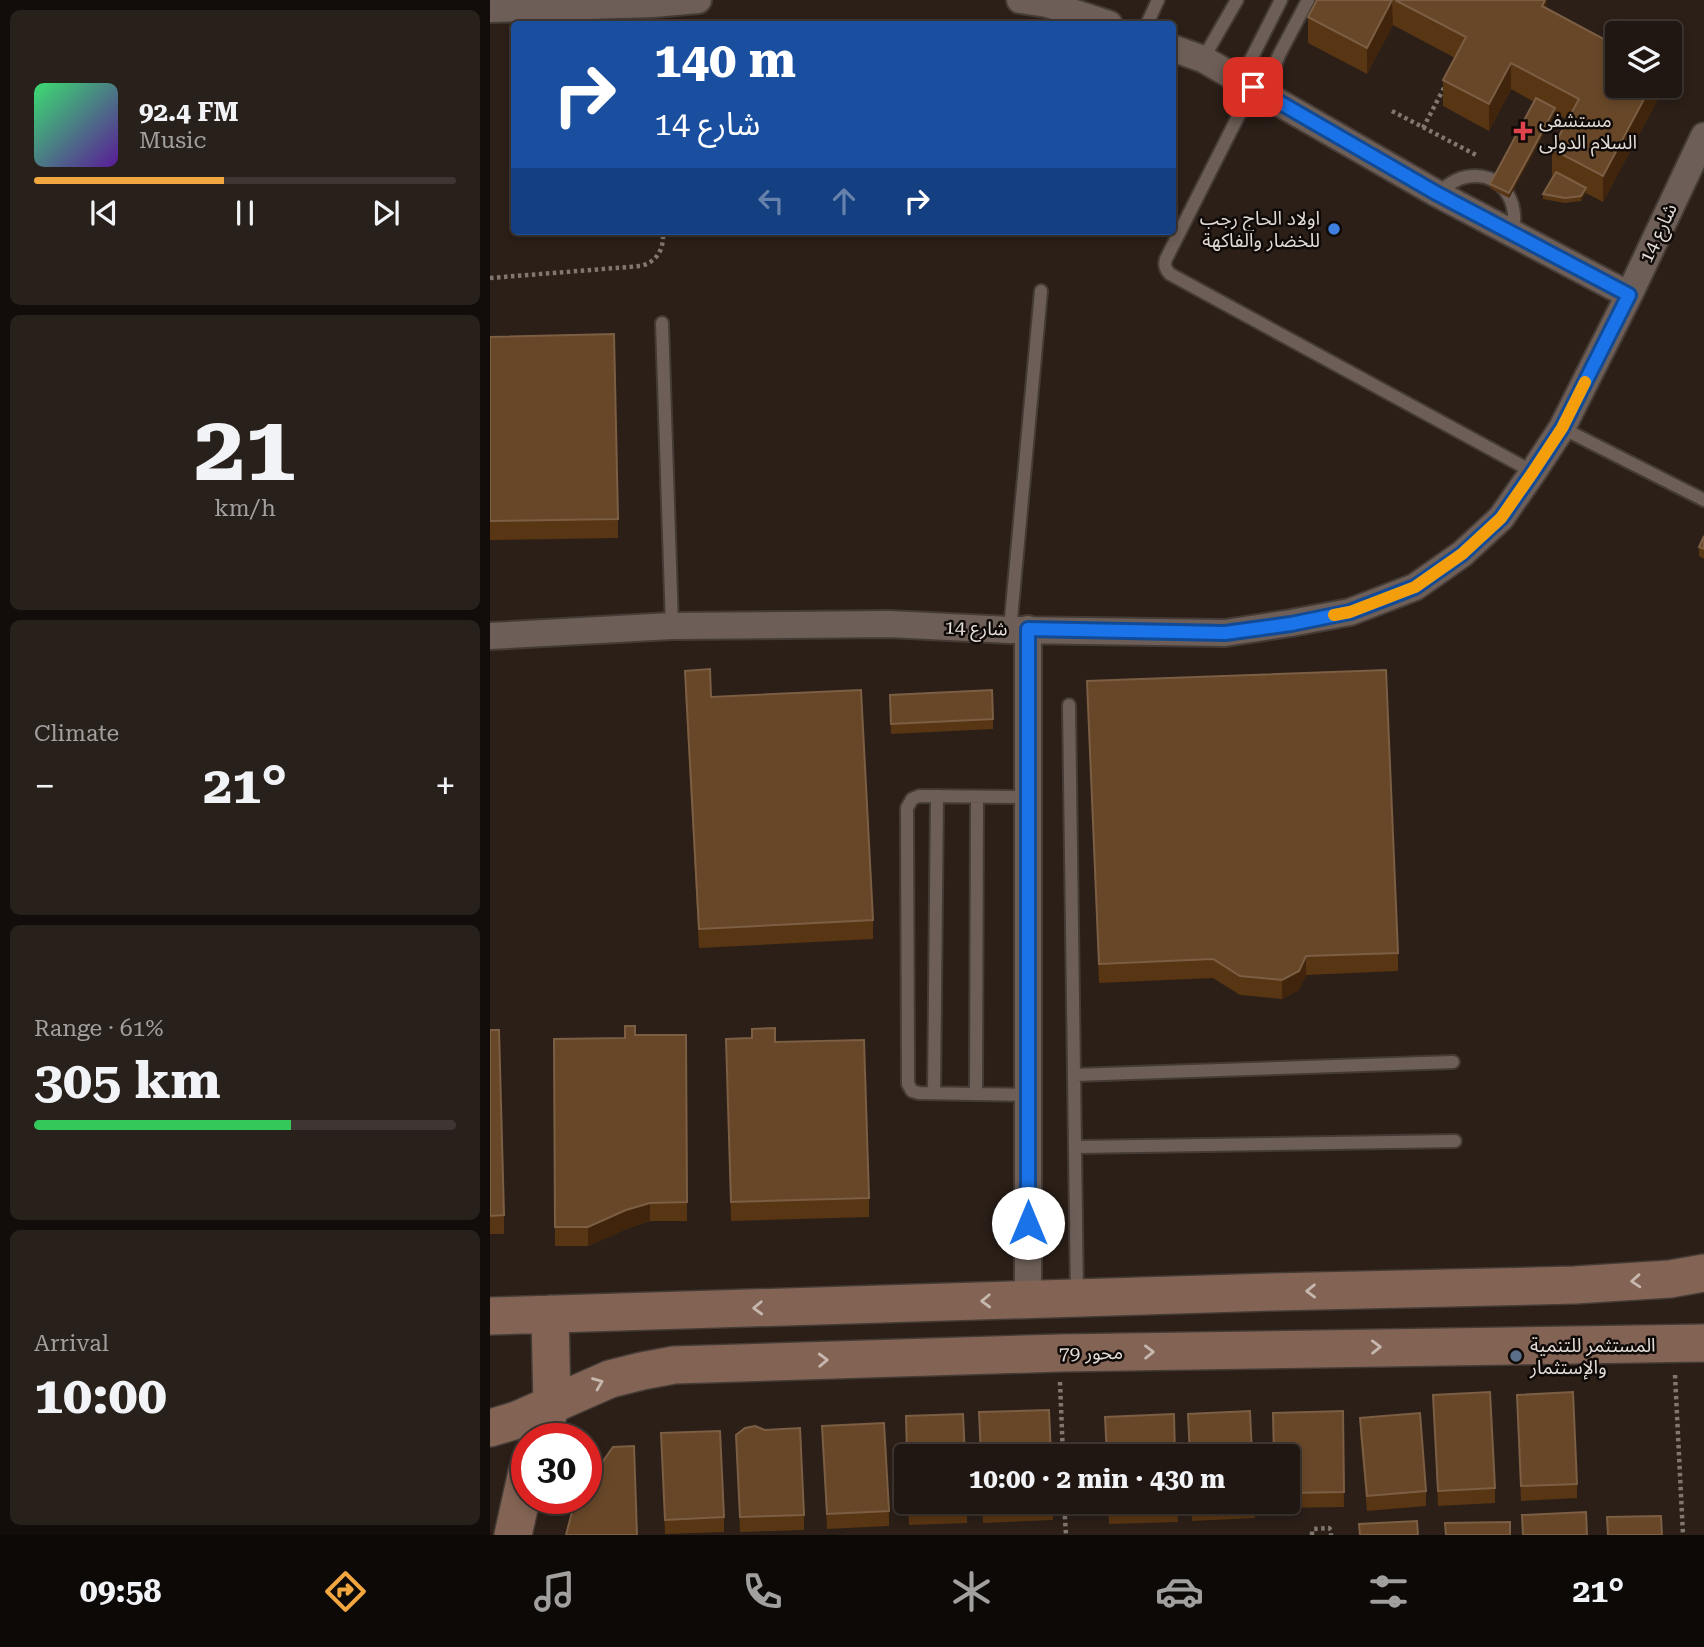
<!DOCTYPE html>
<meta charset="utf-8">
<style>
:root{--surface:#201712;--page:#28201b;--text:#f1f3f6;--muted:#a29f9f;--line:#3d3632;--accent:#f1a640}
body{margin:0;font-family:"Roboto Serif","Noto Sans Arabic",serif;background:var(--page);color:var(--text);height:100vh;display:flex;flex-direction:column;font-size:26px;white-space:nowrap}
*{box-sizing:border-box;margin:0}
p{font-size:23px;color:var(--muted)}
.icon{flex:none;width:38px;height:38px;fill:none;stroke:currentColor;stroke-width:2;stroke-linecap:round;stroke-linejoin:round}
.map{position:relative;flex:1;overflow:hidden}
.drawer{display:flex;flex-direction:column;gap:10px;padding:10px;background:#120d0a;width:490px}
.drawer>*{flex:none}
.banner{position:absolute;left:21px;top:21px;width:665px;height:214px;border-radius:7px;box-shadow:0 4px 10px #0003,0 0 0 2px var(--line);background:#1a4fa0;color:#fff;overflow:hidden}
.fabs{position:absolute;left:1115px;top:21px;display:grid;gap:14px}
.fabs a{display:grid;place-items:center;width:77px;height:77px;border-radius:7px;background:var(--surface);box-shadow:0 4px 10px #0003,0 0 0 2px var(--line);font-size:35px}
.speed{position:absolute;left:21px;top:1423px;display:flex;gap:14px;font-size:35px;font-weight:700;text-align:center}
.speed>*{display:grid;place-content:center;width:91px;height:91px;border-radius:50%;background:var(--surface);box-shadow:0 4px 10px #0003,0 0 0 2px var(--line);line-height:1}
.speed .limit{border:10px solid #d22;background:#fff;color:#111}
.pin{position:absolute;display:grid;place-items:center;width:60px;height:60px;color:#fff;margin:-30px;border-radius:14px;box-shadow:0 4px 10px #0006}
.me{position:absolute;width:77px;margin:-38px;rotate:0deg;stroke-linejoin:round;filter:drop-shadow(0 0 5px #0008)}
.turn{display:flex;align-items:center;gap:24px;height:147px;padding:0 28px;font-size:32px}
.turn .icon{width:91px;height:91px;stroke-width:2.5}
.turn b{display:block;font-size:49px;line-height:60px}
.lanes{display:flex;align-items:center;height:66px;padding:0 28px;background:#0003;justify-content:center;gap:35px;direction:ltr}
.lanes .off{opacity:.35}
.big{font-size:52px;font-weight:700;line-height:1.1}
.drawer .card{flex:1;display:flex;flex-direction:column;justify-content:center;gap:10px;min-width:0;padding:0 24px;border-radius:10px;background:var(--page)}
.drawer .dial{align-items:center;gap:0}
.dial b{font-size:91px;line-height:1}
.song{display:flex;align-items:center;gap:21px}
.cover{width:84px;height:84px;border-radius:10px;background:linear-gradient(135deg,hsl(140 70% 55%),hsl(270 70% 35%))}
.played{height:7px;border-radius:4px;background:linear-gradient(90deg,var(--accent) 45%,var(--line) 45%)}
.keys{display:flex;justify-content:space-around;direction:ltr}
.heat{display:flex;justify-content:space-between;align-items:center;font-size:38px;direction:ltr}
.charge{height:10px;border-radius:5px;background:linear-gradient(90deg,#34c759 61%,var(--line) 0)}
.trip{position:absolute;left:404px;top:1444px;width:406px;height:70px;border-radius:7px;background:var(--surface);box-shadow:0 4px 10px #0003,0 0 0 2px var(--line);font-weight:700;line-height:70px;text-align:center}
.tab-bar{display:flex;height:112px;justify-content:space-around;align-items:center;background:#0d0907;color:var(--muted)}
.tab-bar .icon{width:49px;height:49px}
.tab-bar .on{color:var(--accent)}
.tab-bar b{font-size:32px;color:var(--text)}
main{display:flex;flex:1;min-height:0}
.map>svg:first-child{display:block}
.lines{fill:none;stroke-linecap:round;stroke-linejoin:round}
.service-casing{stroke:#453b36;stroke-width:16}
.minor-casing{stroke:#453b36;stroke-width:30}
.secondary-casing{stroke:#453b36;stroke-width:40}
.path{stroke:#817771;stroke-width:4.5;stroke-dasharray:3.5 3.5;stroke-linecap:butt}
.service{stroke:#6d5f57;stroke-width:12}
.minor{stroke:#6d5f57;stroke-width:26}
.secondary{stroke:#836454;stroke-width:37}
.wall{fill:#583513}
.shaded-wall{fill:#40250c}
.building{fill:#674728;stroke:#7b5e43;stroke-width:2}
.oneway{stroke:#c6b7af}
.route-casing{stroke:#114b97;stroke-width:18}
.route{stroke:#1a73e8;stroke-width:12}
.slow{stroke:#f59e0b;stroke-width:12}
.health-dot{fill:#e0444e;stroke:#0f0a07;stroke-width:2.5}
.shop-dot{fill:#3f7fe0;stroke:#0f0a07;stroke-width:2.5}
.service-dot{fill:#5c6f8a;stroke:#0f0a07;stroke-width:2.5}
.labels{text-anchor:middle;dominant-baseline:central;stroke-width:5;stroke-linejoin:round;paint-order:stroke}
.poi-label{font-size:19px;fill:#e3dbd6;stroke:#0f0a07;text-anchor:start}
.street-label{font-size:19px;fill:#e3dbd6;stroke:#0f0a07}
</style>
<main>
<section class="drawer">
<div class="card">
<div class="song"><i class="cover"></i><div><b>92.4 FM</b><p>Music</p></div></div>
<div class="played"></div>
<div class="keys"><svg class="icon" aria-label="previous" viewBox="0 0 24 24"><path d="M18 5L8 12l10 7zM5 5v14"/></svg><svg class="icon" aria-label="pause" viewBox="0 0 24 24"><path d="M8 5v14M16 5v14"/></svg><svg class="icon" aria-label="next" viewBox="0 0 24 24"><path d="M6 5l10 7-10 7zM19 5v14"/></svg></div>
</div>
<div class="card dial"><b>21</b><p>km/h</p></div>
<div class="card"><p>Climate</p>
<div class="heat"><a>−</a><b class="big">21°</b><a>+</a></div>
</div>
<div class="card"><p>Range · 61%</p><b class="big">305 km</b><div class="charge"></div></div>
<div class="card"><p>Arrival</p><b class="big">10:00</b></div>
</section>
<div class="map">
<svg width="1214" height="1535" viewBox="0 0 1214 1535">
<rect width="100%" height="100%" fill="#2b1f18"/>
<g class="lines">
<defs>
<path id="service" d="M657,24L668,0
M713,59L747,0
M751,79L791,0
M763,87L676,259C674,265 675,269 680,274L1043,472
M774,93L789,55L818,0
M946,193C956,187 964,179 976,177C1011,170 1031,202 1022,234
M172,323L182,626
M1072,428L1214,500
M520,630L551,291
M579,705L587,1296
M538,797L429,796L422,799L417,808L418,1084L422,1091L429,1093L538,1095
M584,1075L963,1062
M444,1093L447,796
M486,1094L487,797
M585,1147L965,1141"/>
<path id="minor" d="M530,0L557,4L619,24
M0,9L163,4L208,0
M682,48L713,59L946,193L1139,295
M538,629V1299
M0,636L182,626L399,624L520,630L735,633L801,623L860,612L925,587L972,554L1011,518L1043,472L1072,428L1139,295L1214,136"/>
<path id="secondary" d="M0,1316L783,1292L1085,1285L1180,1279L1214,1273
M54,1425L62,1405L60,1314
M0,1428L27,1420L120,1379L152,1371L184,1365L570,1353L1214,1343
M23,1535L37,1472"/>
</defs>
<!-- service casing -->
<use href="#service" class="service-casing"/>
<!-- minor casing -->
<use href="#minor" class="minor-casing"/>
<!-- secondary casing -->
<use href="#secondary" class="secondary-casing"/>
<!-- path -->
<path class="path" d="M902,111L986,155
M933,128L954,88
M0,278L151,266C168,261 174,249 173,231
M1185,1375L1193,1535
M570,1382L573,1456
M574,1502L576,1535
M822,1535V1531L824,1529L839,1528L841,1530V1535"/>
<!-- service -->
<use href="#service" class="service"/>
<!-- minor -->
<use href="#minor" class="minor"/>
<!-- secondary -->
<use href="#secondary" class="secondary"/>
</g>
<!-- wall -->
<path class="wall" d="M827,0H1057V9L1127,86H1175L1113,202L1096,193L1091,201L1075,203L1053,199V194L1063,176L1062,175V149L1078,120L1065,113L1019,198L1000,188V184L1044,102L1021,89L999,131L953,106V80L965,58L903,25L877,74L818,43V17Z
M0,337L128,519V538L0,540Z
M1214,536V559L1209,556V547Z
M195,671L221,697L383,920V939L209,948L195,690Z
M597,681L908,953V971L816,975L809,990L792,999L750,995L723,978L609,983Z
M400,705L503,719V729L401,734Z
M0,1030L14,1215V1234H0Z
M145,1035H196L197,1221H160L136,1229L98,1246H65L64,1039L135,1038Z
M236,1039L379,1198V1217L241,1221Z
M943,1395L1005,1488V1503L948,1506Z
M1027,1395L1087,1484V1498L1031,1501Z
M853,1411L854,1507L784,1508V1502H798V1456Z
M870,1418L936,1491V1506L877,1511L870,1433Z
M332,1426L399,1511V1526L337,1529Z
M171,1433L234,1517V1532L175,1534Z
M246,1435L314,1515V1530L250,1532Z
M418,1502H477V1523L419,1525Z
M492,1502H563V1520L493,1523Z
M618,1502H687L688,1522L619,1524Z
M701,1502H764L765,1518L702,1521Z"/>
<!-- shaded-wall -->
<path class="shaded-wall" d="M902,0L903,25L877,74V48Z
M1055,0H1057V23L1052,6Z
M1181,47V73L1180,77V50Z
M1021,63V89L999,131V104Z
M1161,86H1175L1113,202V176Z
M1065,108V113L1019,198V193Z
M1096,188V193L1091,201V196Z
M816,956V975L809,990L792,999V980Z
M160,1203V1221L136,1229L98,1246V1227L136,1210Z"/>
<!-- building -->
<path class="building" d="M827,0H902L877,48L818,17Z
M905,0H1055L1052,6L1119,42L1131,20L1156,33H1127V86H1161L1113,176L1062,149L1089,99L1021,63L999,104L953,80L976,37Z
M1046,98L1065,108L1019,193L1000,184Z
M1066,172L1096,188L1091,196L1075,198L1053,194Z
M124,334L128,519L0,521V337Z
M1214,536V549L1209,547Z
M220,669L221,697L371,690L383,920L209,929L195,671Z
M896,670L908,953L816,956L809,971L792,980L750,976L723,959L609,964L597,681Z
M502,690L503,719L401,724L400,695Z
M135,1026H145V1035H196L197,1202L160,1203L136,1210L98,1227H65L64,1039L135,1038Z
M285,1028V1042L374,1040L379,1198L241,1202L236,1039L262,1038V1029Z
M0,1030H9L14,1215L0,1216Z
M1000,1392L1005,1488L948,1491L943,1395Z
M1083,1392L1087,1484L1031,1486L1027,1395Z
M559,1410L561,1456H491L489,1412Z
M760,1411L762,1456H700L698,1414Z
M853,1411L854,1492L798,1493V1456H784L783,1413Z
M930,1413L936,1491L877,1496L870,1418Z
M473,1414L475,1456H417L416,1416Z
M684,1414L685,1456H617L615,1417Z
M394,1423L399,1511L337,1514L332,1426Z
M265,1426L275,1430L310,1428L314,1515L250,1517L246,1435L255,1428Z
M230,1431L234,1517L175,1520L171,1433Z
M144,1446L147,1535H76L83,1508L89,1498H96V1485L123,1447Z
M419,1502H477V1509L419,1511Z
M493,1502H563V1506L493,1509Z
M619,1502H687L688,1507L619,1510Z
M702,1502H764L765,1503L702,1506Z
M1096,1512L1097,1535H1033L1032,1515Z
M1171,1516L1172,1535H1118L1117,1517Z
M927,1521L928,1535H870L869,1524Z
M1020,1522V1535H956L955,1523Z"/>
<!-- one-way arrows -->
<defs><path id="oneway-chevron" d="M-2-3.5L2.5 0L-2 3.5" fill="none" stroke-width="1.6" stroke-linecap="round" stroke-linejoin="round" transform="scale(1.75)"/></defs>
<g class="oneway">
<use href="#oneway-chevron" transform="translate(1146 1281) rotate(176)"/>
<use href="#oneway-chevron" transform="translate(821 1291) rotate(179)"/>
<use href="#oneway-chevron" transform="translate(496 1301) rotate(178)"/>
<use href="#oneway-chevron" transform="translate(268 1308) rotate(178)"/>
<use href="#oneway-chevron" transform="translate(886 1347) rotate(-1)"/>
<use href="#oneway-chevron" transform="translate(659 1352) rotate(-1)"/>
<use href="#oneway-chevron" transform="translate(333 1360) rotate(-2)"/>
<use href="#oneway-chevron" transform="translate(108 1383) rotate(-22)"/>
</g>
<g class="lines">
<defs>
<path id="route" d="M538,1223V629L735,633L801,624L860,612L925,587L972,554L1011,518L1043,472L1072,428L1139,295L946,193L763,87"/>
</defs>
<!-- route casing -->
<use href="#route" class="route-casing"/>
<!-- route -->
<use href="#route" class="route"/>
<!-- slow -->
<path class="slow" d="M844,615L860,612L925,587L972,554L1011,518L1043,472L1072,428L1095,382"/>
</g>
<!-- markers -->
<path class="health-dot" d="M1029.5 120.5h7v7h7v7h-7v7h-7v-7h-7v-7h7z"/>
<circle class="shop-dot" cx="844" cy="229" r="7"/>
<circle class="service-dot" cx="1026" cy="1356" r="7"/>
<g class="labels">
<!-- poi labels -->
<g class="poi-label">
<text x="1049" y="120">مستشفى<tspan x="1049" dy="22">السلام الدولى</tspan></text>
<text x="830" y="218" text-anchor="end">اولاد الحاج رجب<tspan x="830" dy="22">للخضار والفاكهة</tspan></text>
<text x="1040" y="1345">المستثمر للتنمية<tspan x="1040" dy="22">والإستثمار</tspan></text>
</g>
<!-- street labels -->
<g class="street-label">
<text transform="translate(1168 233) rotate(-65)">شارع 14</text>
<text transform="translate(486 628) rotate(2)">شارع 14</text>
<text transform="translate(601 1353) rotate(-1)">محور 79</text>
</g>
</g>
</svg>
<div class="fabs">
<a><svg class="icon" aria-label="layers" viewBox="0 0 24 24"><path d="M12 4l9 5-9 5-9-5zM3 14l9 5 9-5"/></svg></a>
</div>
<div class="speed"><div class="limit">30</div></div>
<div class="pin" style="left:763px;top:87px;background:#d93025"><svg class="icon" aria-label="arrive" viewBox="0 0 24 24"><path d="M6 21V4h12l-3 4 3 4H6"/></svg></div>
<svg class="me" style="left:538px;top:1223px" viewBox="-20 -20 40 40"><circle r="19" fill="#fff"/><path d="M0-13L10 11 0 6-10 11z" fill="#1a73e8"/></svg>
<div class="trip">10:00 · 2 min · 430 m</div>
<div class="banner">
<div class="turn"><svg class="icon" aria-label="right" viewBox="0 0 24 24"><path d="M7 20v-9h11M14 6l5 5-5 5"/></svg><div><b>140 m</b>شارع 14</div></div>
<div class="lanes"><svg class="icon off" aria-label="left" viewBox="0 0 24 24"><path d="M17 20v-9H6M10 6l-5 5 5 5"/></svg><svg class="icon off" aria-label="ahead" viewBox="0 0 24 24"><path d="M12 20V5M6 11l6-6 6 6"/></svg><svg class="icon" aria-label="right" viewBox="0 0 24 24"><path d="M7 20v-9h11M14 6l5 5-5 5"/></svg></div>
</div>
</div>
</main>
<nav class="tab-bar">
<b>09:58</b>
<svg class="icon on" aria-label="directions" viewBox="0 0 24 24"><path d="M12 3l9 9-9 9-9-9zM9 14v-3h6M13 9l2 2-2 2"/></svg>
<svg class="icon" aria-label="music" viewBox="0 0 24 24"><path d="M9 18V5l10-2v13"/><circle cx="6" cy="18" r="3"/><circle cx="16" cy="16" r="3"/></svg>
<svg class="icon" aria-label="phone" viewBox="0 0 24 24"><path d="M5 4h4l2 5-3 2q2 4 5 5l2-3 5 2v4C11 20 4 13 5 4z"/></svg>
<svg class="icon" aria-label="climate" viewBox="0 0 24 24"><path d="M12 3v18M4 7l16 10M4 17L20 7"/></svg>
<svg class="icon" aria-label="car" viewBox="0 0 24 24"><path d="M5 17H2v-5l4-1 3-4h7l3 4 3 1v5h-3M9 17h6M6 11h13"/><circle cx="7" cy="17" r="2"/><circle cx="17" cy="17" r="2"/></svg>
<svg class="icon" aria-label="filters" viewBox="0 0 24 24"><path d="M4 7h16M4 17h16"/><circle cx="9" cy="7" r="2"/><circle cx="15" cy="17" r="2"/></svg>
<b>21°</b>
</nav>
